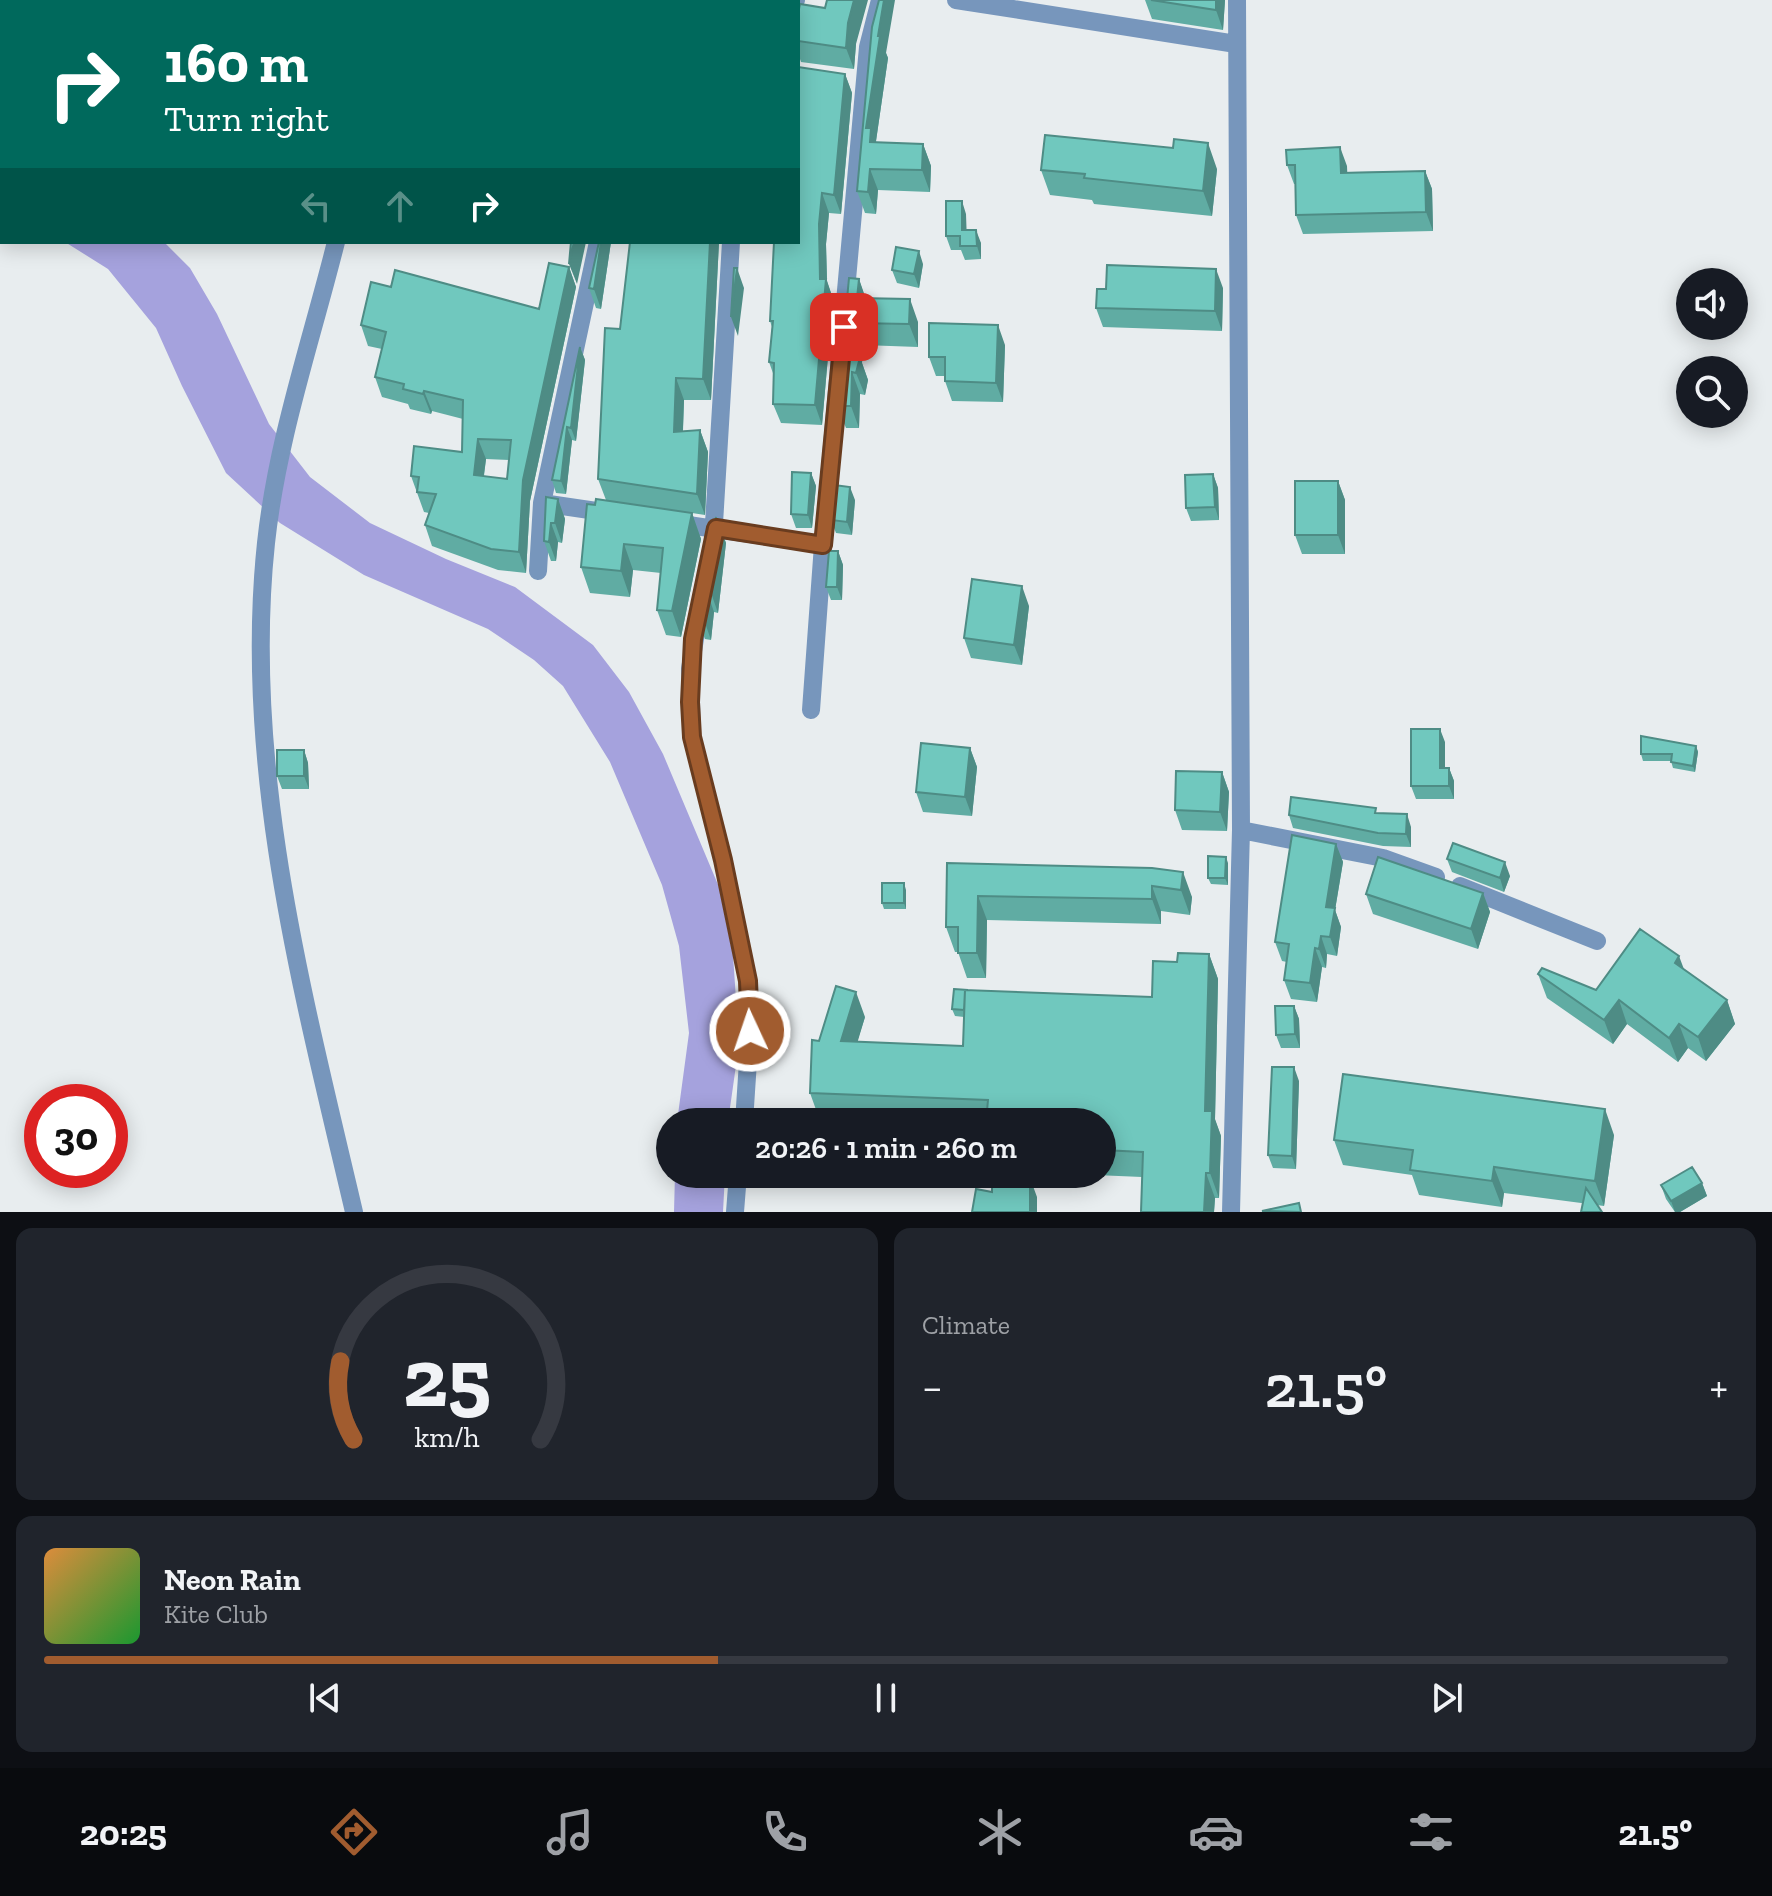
<!DOCTYPE html>
<meta charset="utf-8">
<style>
:root{--surface:#171b24;--page:#20242c;--text:#f1f3f6;--muted:#9ea1a6;--line:#363941;--accent:#a15c2f}
body{margin:0;font-family:"Zilla Slab",serif;background:var(--page);color:var(--text);height:100vh;display:flex;flex-direction:column;font-size:30px;white-space:nowrap}
*{box-sizing:border-box;margin:0}
p{font-size:26px;color:var(--muted)}
.icon{flex:none;width:44px;height:44px;fill:none;stroke:currentColor;stroke-width:2;stroke-linecap:round;stroke-linejoin:round}
.map{position:relative;height:1212px;overflow:hidden}
.panel{display:flex;flex-direction:column;gap:16px;padding:16px;background:#0d0f14;flex:1}
.panel>*{flex:none}
.guide{position:absolute;left:0px;top:0px;width:800px;height:244px;box-shadow:0 4px 20px #0003;background:#00695c;color:#fff;overflow:hidden}
.tools{position:absolute;left:1676px;top:268px;display:grid;gap:16px}
.tools a{display:grid;place-items:center;width:72px;height:72px;border-radius:50%;background:var(--surface);box-shadow:0 4px 20px #0003;font-size:40px}
.speed{position:absolute;left:24px;top:1084px;display:flex;gap:16px;font-size:40px;font-weight:700;text-align:center}
.speed>*{display:grid;place-content:center;width:104px;height:104px;border-radius:50%;background:var(--surface);box-shadow:0 4px 20px #0003;line-height:1}
.speed .limit{border:12px solid #d22;background:#fff;color:#111}
.pin{position:absolute;display:grid;place-items:center;width:68px;height:68px;color:#fff;margin:-34px;border-radius:16px;box-shadow:0 4px 12px #0006}
.me{position:absolute;width:88px;margin:-44px;rotate:357deg;stroke-linejoin:round;filter:drop-shadow(0 0 6px #0008)}
.turn{display:flex;align-items:center;gap:28px;height:168px;padding:0 32px;font-size:36px}
.turn .icon{width:104px;height:104px;stroke-width:2.5}
.turn b{display:block;font-size:56px;line-height:68px}
.lanes{display:flex;align-items:center;height:76px;padding:0 32px;background:#0003;justify-content:center;gap:40px;direction:ltr}
.lanes .off{opacity:.35}
.big{font-size:60px;font-weight:600;line-height:1.1}
.panel .card{flex:1;display:flex;flex-direction:column;justify-content:center;gap:12px;min-width:0;padding:0 28px;border-radius:16px;background:var(--page)}
.panel .dial{align-items:center;gap:0}
.dial svg{height:208px;overflow:visible;fill:none;stroke:var(--line);stroke-width:7;stroke-linecap:round;text-anchor:middle}
.dial text{fill:var(--text);stroke:none}
.song{display:flex;align-items:center;gap:24px}
.cover{width:96px;height:96px;border-radius:12px;background:linear-gradient(135deg,hsl(30 70% 55%),hsl(130 70% 35%))}
.played{height:8px;border-radius:4px;background:linear-gradient(90deg,var(--accent) 40%,var(--line) 40%)}
.keys{display:flex;justify-content:space-around;direction:ltr}
.heat{display:flex;justify-content:space-between;align-items:center;font-size:44px;direction:ltr}
.panel .tiles{flex:1;display:grid;gap:16px;grid-template-columns:1fr 1fr}
.card:last-child{grid-column:span 2}
.trip{position:absolute;left:656px;top:1108px;width:460px;height:80px;border-radius:40px;background:var(--surface);box-shadow:0 4px 20px #0003;font-weight:600;line-height:80px;text-align:center}
.tab-bar{display:flex;height:128px;justify-content:space-around;align-items:center;background:#090b0e;color:var(--muted)}
.tab-bar .icon{width:56px;height:56px}
.tab-bar .selected{color:var(--accent)}
.tab-bar b{font-size:36px;color:var(--text)}
.map>svg:first-child{display:block}
.water{fill:#a5a2dd}
.lines{fill:none;stroke-linecap:round;stroke-linejoin:round}
.street{stroke:#7796bc;stroke-width:18}
.wall{fill:#60aca3;fill-rule:evenodd}
.shaded-wall{fill:#4e8c85}
.building{fill:#70c8be;stroke:#4e8c85;stroke-width:2;fill-rule:evenodd}
.route-casing{stroke:#693c1f;stroke-width:20}
.route{stroke:#a15c2f;stroke-width:14}
</style>
<div class="map">
<svg width="1772" height="1212" viewBox="0 0 1772 1212">
<rect width="100%" height="100%" fill="#e8edef"/>
<!-- water -->
<path class="water" d="M65,242H164L190,268L217,314L269,424L310,477L370,523L446,559L515,587L593,645L629,692L663,754L719,887L733,955L739,1044L728,1122H677L689,1033L679,946L662,885L610,762L563,686L534,660L488,629L364,575L280,523L226,473L182,386L156,328L108,269Z
M675,1174H725L723,1212H674Z"/>
<g class="lines">
<!-- street -->
<path class="street" d="M956,0L1236,44
M283,2L284,0
M654,2V0
M756,2V0
M795,2L796,0
M336,242C311,342 277,440 266,543C242,768 303,994 354,1212
M542,503L610,513
M675,523L823,545
M713,540L731,242
M538,571L542,503L598,242
M702,597L690,669L692,737L723,860L748,981L750,1031L744,1122
M811,710L823,545L868,47L880,0
M1241,830L1383,858L1436,877
M1460,886L1597,941
M735,1212L738,1174
M1231,1212L1241,830L1237,0"/>
</g>
<!-- wall -->
<path class="wall" d="M0,0L2,2V76L0,74Z
M1145,0H1225L1223,30L1152,19Z
M825,8L856,44L854,69L801,62L798,53V14Z
M886,53L888,58L876,141V143L923,144L931,166L930,192L878,190L876,214L865,213L857,191Z
M845,74L852,93L841,214L829,213L826,244L827,281L833,299L822,425L781,423L773,404L774,376L769,362L772,327L770,321L798,242Z
M1287,165L1347,166V172L1425,171L1432,189L1433,231L1303,234L1296,215L1295,184H1294Z
M1217,169L1212,216L1094,204L1092,200L1050,195L1041,170Z
M966,214V230L981,243V259L965,260L961,250H951L946,236Z
M599,242H611L601,309L596,308L589,288Z
M719,242L711,400H684L683,431L700,430L708,452L705,515L692,513L701,539L681,637L666,635L657,610L661,573L633,570L630,597L590,593L581,567L595,505L606,500L598,479L620,329Z
M923,264L919,288L897,283L892,270Z
M569,267L576,287L530,501L526,573L498,570L432,546L425,525L429,513L424,512L411,476L462,452L463,419L432,411L431,414L410,409L408,404L382,397L375,377L382,349L368,346L361,325L391,287L539,309ZM486,459L509,460L507,479L484,476Z
M859,279L865,298L918,322V347L863,345L862,363L868,380L865,395L860,394L859,428H846L837,406Z
M1223,288L1222,331L1103,327L1096,308Z
M1005,345L1003,402L952,401L945,381V376H936L929,357Z
M580,347L585,360L576,441L572,440L566,494L556,493L552,480Z
M811,473L816,486L812,528H796L791,514Z
M1213,474L1218,488L1219,520L1191,521L1186,508Z
M1338,481L1345,500V554H1302L1295,535Z
M558,499L565,519L562,543L558,542L556,561H551L544,541Z
M855,500L852,535L836,533L831,520Z
M716,517L726,543L718,613L714,612L711,640L705,639L696,614Z
M838,551L843,565L842,600H831L826,587Z
M1029,606L1022,665L971,658L964,638Z
M1445,742V768H1449L1454,781V799H1416L1411,786Z
M1696,746L1698,752L1695,772L1673,768L1671,761H1643L1641,754Z
M970,748L977,767L972,816L923,812L916,792Z
M304,750L308,763L309,789H282L277,776Z
M1222,772L1229,792L1227,831L1182,830L1175,810Z
M1377,813L1411,827V847L1383,846L1293,828L1289,815Z
M1336,844L1343,862L1335,910L1341,927L1337,956L1327,954L1326,968L1322,967L1317,1002L1291,999L1284,980L1287,962L1282,961L1275,942Z
M1447,859L1510,876L1504,892L1452,872Z
M947,863L1152,868L1192,897L1190,915L1161,911V924L987,920L986,978H967L958,952H955L946,927Z
M1228,863V885L1211,884L1208,878Z
M906,890V909H884L882,903Z
M1483,893L1490,912L1478,949L1373,914L1366,894Z
M1209,954L1218,979L1215,1120L1221,1136L1219,1198H1215L1214,1212H1141L1142,1177L1072,1174H1102V1122H915L819,1118L810,1093L819,1041L865,1017L857,1042L963,1046L964,1017L955,1016L952,1009L968,990L1152,997L1177,962Z
M1684,969L1727,1000L1735,1024L1706,1061L1688,1048L1678,1062L1627,1024L1613,1044L1547,998L1538,974L1596,990Z
M1294,1006L1299,1019L1300,1048H1281L1276,1035Z
M1299,1081L1296,1169L1273,1168L1268,1155Z
M1614,1135L1604,1206L1504,1193L1502,1207L1419,1195L1412,1175L1343,1165L1334,1140Z
M1702,1183L1707,1196L1680,1212H1675L1666,1199L1661,1185Z"/>
<!-- shaded-wall -->
<path class="shaded-wall" d="M401,0H412V2H401Z
M720,0H731L730,2H719Z
M854,0H868L856,44L854,69L846,48L848,23Z
M884,0H895L886,53L888,58L876,141L879,150L870,142L866,128L878,36Z
M1216,0H1225L1223,30L1216,10Z
M845,74L852,93L841,214L834,195Z
M1208,143L1217,169L1212,216L1203,191Z
M923,144L931,166L930,192L922,170Z
M1340,147L1347,166L1348,191L1341,173Z
M870,169L878,190L876,214L868,192Z
M1425,171L1432,189L1433,231L1426,212Z
M822,193L829,213L826,244L827,281L833,299L822,425L815,405L820,279L819,224Z
M962,201L966,214L967,243L962,230Z
M976,230L981,243V259L977,246Z
M574,242H586L577,284L569,264Z
M601,242H611L601,309L594,289Z
M710,242H719L711,400L703,379Z
M919,251L923,264L919,288L914,274Z
M569,267L576,287L530,501L526,573L519,552L523,480Z
M737,268L744,288L738,336L731,317Z
M1216,269L1223,288L1222,331L1215,311Z
M859,279L867,302L857,298Z
M910,299L918,322V347L909,324Z
M855,323L863,345L862,363L868,380L865,395L856,373L853,355Z
M998,325L1005,345L1003,402L996,383Z
M580,347L585,360L576,441L571,428Z
M852,372L860,394L859,428L851,406Z
M676,378L684,400L682,453L674,432Z
M424,391L432,411L431,414L423,394Z
M567,427L572,440L566,494L561,481Z
M700,430L708,452L705,515L697,494Z
M478,439L486,459L481,495L474,475Z
M811,473L816,486L812,528L808,515Z
M1213,474L1218,488L1219,520L1215,507Z
M1338,481L1345,500V554L1338,535Z
M850,487L855,500L852,535L847,522Z
M558,499L565,519L562,543L555,523Z
M692,513L701,539L681,637L672,611Z
M716,517L726,543L718,613L709,587Z
M551,523L558,542L556,561L549,542Z
M624,544L633,570L630,597L621,571Z
M838,551L843,565L842,600L837,587Z
M705,586L714,612L711,640L702,614Z
M1022,586L1029,606L1022,665L1014,645Z
M1440,729L1445,742V781L1440,768Z
M1696,746L1698,752L1695,772L1693,766Z
M970,748L977,767L972,816L965,797Z
M304,750L308,763L309,789L304,776Z
M1449,768L1454,781V799L1449,786Z
M1222,772L1229,792L1227,831L1220,812Z
M1407,814L1411,827V847L1406,834Z
M1336,844L1343,862L1335,910L1341,927L1337,956L1330,937L1326,907Z
M1226,857L1228,863V885L1225,878Z
M1505,862L1510,876L1504,892L1500,878Z
M1183,872L1192,897L1190,915L1181,890Z
M904,883L906,890V909L904,903Z
M1152,886L1161,911V924L1152,899Z
M1483,893L1490,912L1478,949L1471,929Z
M978,896L987,920L986,978L977,953Z
M1321,936L1327,954L1326,968L1319,949Z
M1315,948L1322,967L1317,1002L1310,983Z
M1209,954L1218,979L1215,1119L1221,1136L1219,1198L1210,1173L1205,1111Z
M1679,956L1688,980L1675,963Z
M856,992L865,1017L850,1067L841,1041Z
M1619,1000L1627,1024L1613,1044L1604,1020Z
M1727,1000L1735,1024L1706,1061L1698,1037Z
M1294,1006L1299,1019L1300,1048L1295,1034Z
M1679,1024L1688,1048L1678,1062L1669,1038Z
M1294,1067L1299,1081L1296,1169L1292,1156Z
M1605,1109L1614,1135L1604,1206L1595,1181Z
M1494,1167L1504,1193L1502,1207L1492,1181Z
M1206,1173L1215,1198L1214,1212H1204Z
M1030,1178L1037,1197V1212H1030Z
M1702,1183L1707,1196L1680,1212H1675L1671,1201Z"/>
<!-- building -->
<path class="building" d="M0,0H22L24,2H2V60L0,58Z
M65,0H150V2H69Z
M321,0H401V2H321Z
M459,0H641L640,2H459Z
M683,0H720L719,2H683Z
M827,0H854L848,23L846,48L798,41V14L800,4L825,8Z
M879,0H884L878,36H880L866,128H871L870,142L923,144L922,170L870,169L868,192L857,191L872,27Z
M1151,0H1216V10Z
M798,67L845,74L834,195L822,193L819,224L820,279H826L815,405L773,404L774,363L769,362L773,321H770L774,242H798Z
M1045,135L1173,148L1174,139L1208,143L1203,191L1084,178L1085,174L1041,170Z
M1340,147L1341,173L1425,171L1426,212L1296,215L1295,165H1287L1286,150Z
M946,201H962V230H976L977,246H960V236H946Z
M571,242H574L569,264Z
M599,242H601L594,289L589,288Z
M630,242H710L703,379L676,378L674,432L700,430L697,494L598,479L605,328L620,329Z
M896,247L919,251L914,274L892,270Z
M549,263L569,267L523,480L519,552L491,549L425,525L436,494L417,492L419,477L411,476L414,446L462,452L463,400L424,391L423,394L403,389L404,384L375,377L386,332L361,325L371,282L391,287L395,270L539,309ZM478,439L511,440L507,479L474,475Z
M1107,265L1216,269L1215,311L1096,308L1097,289H1106Z
M734,268H737L731,317Z
M849,278L859,279L857,298L910,299L909,324L855,323L853,355L860,357L856,373L852,372L851,406H837Z
M929,323L998,325L996,383L945,381V357H929Z
M580,347L571,428L567,427L561,481L552,480Z
M792,472L811,473L808,515L791,514Z
M1213,474L1215,507L1186,508L1185,475Z
M1295,481H1338V535H1295Z
M834,485L850,487L847,522L831,520Z
M546,497L558,499L555,523H551L549,542L544,541Z
M596,499L692,513L672,611L657,610L663,548L624,544L621,571L581,567L587,504L595,505Z
M716,517L709,587L705,586L702,614H696Z
M829,551H838L837,587H826Z
M972,579L1022,586L1014,645L964,638Z
M1411,729H1440V768H1449V786H1411Z
M1641,736L1696,746L1693,766L1671,762L1672,754H1641Z
M921,743L970,748L965,797L916,792Z
M277,750H304V776H277Z
M1176,771L1222,772L1220,812L1175,810Z
M1291,797L1376,808L1375,813L1407,814L1406,834L1378,833L1289,815Z
M1292,835L1336,844L1326,907L1335,908L1330,937L1321,936L1319,949L1315,948L1310,983L1284,980L1289,944L1275,942Z
M1453,843L1505,862L1500,878L1447,859Z
M1208,856L1226,857L1225,878H1208Z
M1378,857L1483,893L1471,929L1366,894Z
M947,863L1152,868L1183,872L1181,890L1152,886V899L978,896L977,953H958V927H946Z
M882,883H904V903H882Z
M1640,929L1679,956L1675,963L1727,1000L1698,1037L1679,1024L1669,1038L1619,1000L1604,1020L1538,974L1542,968L1596,990Z
M1178,953L1209,954L1205,1111H1212L1210,1173H1206L1204,1212H1141L1143,1152L1102,1150V1122H1024V1112L987,1111L988,1100L810,1093L812,1040L819,1041L836,986L856,992L841,1041L963,1046L965,990L1152,997L1153,961L1177,962Z
M954,989L968,990H965L964,1010L952,1009Z
M1275,1006H1294L1295,1034L1276,1035Z
M1272,1067H1294L1292,1156L1268,1155Z
M1343,1074L1605,1109L1595,1181L1494,1167L1492,1181L1410,1170L1413,1150L1334,1140Z
M1692,1167L1702,1183L1671,1201L1661,1185Z
M992,1178H1030V1212H972L976,1189L992,1192Z
M1586,1188L1602,1212H1581Z
M1299,1203L1301,1212L1262,1211Z"/>
<g class="lines">
<defs>
<path id="route" d="M750,1031L748,981L723,860L692,737L690,702L693,639L716,528L823,545L844,327"/>
</defs>
<!-- route casing -->
<use href="#route" class="route-casing"/>
<!-- route -->
<use href="#route" class="route"/>
</g>
</svg>
<div class="tools">
<a><svg class="icon" aria-label="sound" viewBox="0 0 24 24"><path d="M4 9h4l5-4v14l-5-4H4zM17 9q2 3 0 6"/></svg></a>
<a><svg class="icon" aria-label="search" viewBox="0 0 24 24"><circle cx="10" cy="10" r="6"/><path d="M15 15l6 6"/></svg></a>
</div>
<div class="speed"><div class="limit">30</div></div>
<div class="pin" style="left:844px;top:327px;background:#d93025"><svg class="icon" aria-label="arrive" viewBox="0 0 24 24"><path d="M6 21V4h12l-3 4 3 4H6"/></svg></div>
<svg class="me" style="left:750px;top:1031px" viewBox="-20 -20 40 40"><circle r="17" fill="#a15c2f" stroke="#fff" stroke-width="3"/><path d="M0-11L8 9 0 5-8 9z" fill="#fff"/></svg>
<div class="trip">20:26 · 1 min · 260 m</div>
<div class="guide">
<div class="turn"><svg class="icon" aria-label="right" viewBox="0 0 24 24"><path d="M7 20v-9h11M14 6l5 5-5 5"/></svg><div><b>160 m</b>Turn right</div></div>
<div class="lanes"><svg class="icon off" aria-label="left" viewBox="0 0 24 24"><path d="M17 20v-9H6M10 6l-5 5 5 5"/></svg><svg class="icon off" aria-label="ahead" viewBox="0 0 24 24"><path d="M12 20V5M6 11l6-6 6 6"/></svg><svg class="icon" aria-label="right" viewBox="0 0 24 24"><path d="M7 20v-9h11M14 6l5 5-5 5"/></svg></div>
</div>
</div>
<section class="panel">
<div class="tiles">
<div class="card dial"><svg viewBox="0 0 100 80">
<path d="M14 69A42 42 0 1 1 86 69"/>
<path d="M14 69A42 42 0 0 1 9 39" stroke="#a15c2f"/>
<text x="50" y="56" font-size="32" font-weight="700">25</text>
<text x="50" y="72" font-size="11">km/h</text>
</svg></div>
<div class="card"><p>Climate</p>
<div class="heat"><a>−</a><b class="big">21.5°</b><a>+</a></div>
</div>
<div class="card">
<div class="song"><i class="cover"></i><div><b>Neon Rain</b><p>Kite Club</p></div></div>
<div class="played"></div>
<div class="keys"><svg class="icon" aria-label="previous" viewBox="0 0 24 24"><path d="M18 5L8 12l10 7zM5 5v14"/></svg><svg class="icon" aria-label="pause" viewBox="0 0 24 24"><path d="M8 5v14M16 5v14"/></svg><svg class="icon" aria-label="next" viewBox="0 0 24 24"><path d="M6 5l10 7-10 7zM19 5v14"/></svg></div>
</div>
</div>
</section>
<nav class="tab-bar">
<b>20:25</b>
<svg class="icon selected" aria-label="directions" viewBox="0 0 24 24"><path d="M12 3l9 9-9 9-9-9zM9 14v-3h6M13 9l2 2-2 2"/></svg>
<svg class="icon" aria-label="music" viewBox="0 0 24 24"><path d="M9 18V5l10-2v13"/><circle cx="6" cy="18" r="3"/><circle cx="16" cy="16" r="3"/></svg>
<svg class="icon" aria-label="phone" viewBox="0 0 24 24"><path d="M5 4h4l2 5-3 2q2 4 5 5l2-3 5 2v4C11 20 4 13 5 4z"/></svg>
<svg class="icon" aria-label="climate" viewBox="0 0 24 24"><path d="M12 3v18M4 7l16 10M4 17L20 7"/></svg>
<svg class="icon" aria-label="car" viewBox="0 0 24 24"><path d="M5 17H2v-5l4-1 3-4h7l3 4 3 1v5h-3M9 17h6M6 11h13"/><circle cx="7" cy="17" r="2"/><circle cx="17" cy="17" r="2"/></svg>
<svg class="icon" aria-label="filters" viewBox="0 0 24 24"><path d="M4 7h16M4 17h16"/><circle cx="9" cy="7" r="2"/><circle cx="15" cy="17" r="2"/></svg>
<b>21.5°</b>
</nav>
